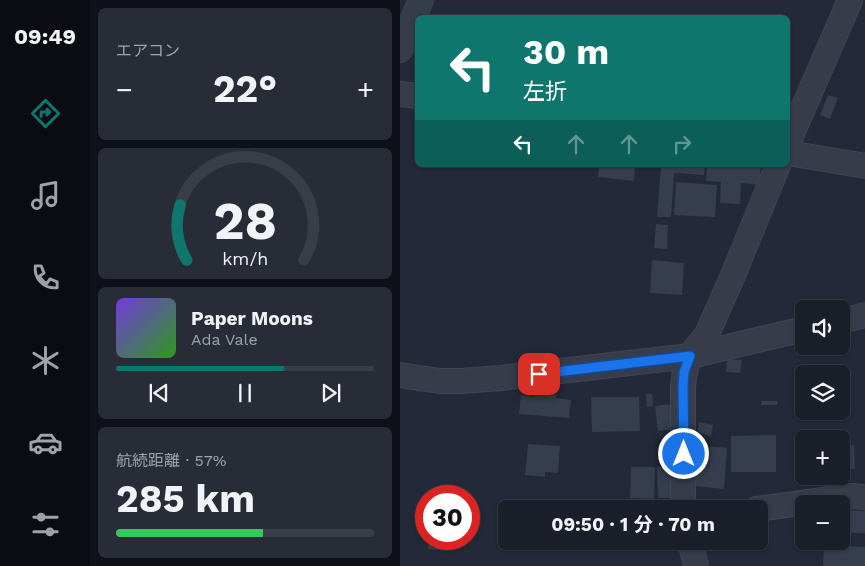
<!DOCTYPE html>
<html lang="ja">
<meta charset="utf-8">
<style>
:root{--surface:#1a1f2a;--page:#272c36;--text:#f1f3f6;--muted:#9fa2a8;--line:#383d47;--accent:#0f766e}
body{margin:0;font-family:"Work Sans","Noto Sans JP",sans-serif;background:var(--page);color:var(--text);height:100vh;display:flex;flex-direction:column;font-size:19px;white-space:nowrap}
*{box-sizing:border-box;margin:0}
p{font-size:16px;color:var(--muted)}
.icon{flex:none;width:28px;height:28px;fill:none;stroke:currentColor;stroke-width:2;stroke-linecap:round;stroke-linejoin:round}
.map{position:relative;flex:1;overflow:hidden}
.drawer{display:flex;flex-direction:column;gap:8px;padding:8px;background:#0e1117;width:310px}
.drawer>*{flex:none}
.hud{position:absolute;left:15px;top:15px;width:375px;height:152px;border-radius:8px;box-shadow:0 1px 4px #0004,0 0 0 1px var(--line);background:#0f766e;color:#fff;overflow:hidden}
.fabs{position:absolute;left:395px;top:300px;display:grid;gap:10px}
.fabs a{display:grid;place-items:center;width:55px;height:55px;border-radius:8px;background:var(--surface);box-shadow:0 1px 4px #0004,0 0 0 1px var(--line);font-size:25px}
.speed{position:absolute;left:15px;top:485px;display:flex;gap:10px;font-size:25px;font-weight:700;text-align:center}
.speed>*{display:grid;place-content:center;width:65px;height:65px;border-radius:50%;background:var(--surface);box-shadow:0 1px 4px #0004,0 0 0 1px var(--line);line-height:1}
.speed .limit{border:8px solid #d22;background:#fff;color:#111}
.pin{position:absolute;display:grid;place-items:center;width:42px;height:42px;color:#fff;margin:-21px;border-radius:10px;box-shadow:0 2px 8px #0006}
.me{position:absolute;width:55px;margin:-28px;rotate:0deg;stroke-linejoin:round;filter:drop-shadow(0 0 4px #0008)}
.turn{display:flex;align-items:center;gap:18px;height:105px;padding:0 25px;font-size:22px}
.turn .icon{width:65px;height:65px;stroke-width:2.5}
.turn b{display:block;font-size:35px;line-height:42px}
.lanes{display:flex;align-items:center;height:48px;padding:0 25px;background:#0003;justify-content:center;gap:25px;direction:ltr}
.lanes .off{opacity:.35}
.big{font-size:38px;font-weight:700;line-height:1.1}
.drawer .tile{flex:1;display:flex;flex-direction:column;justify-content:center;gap:8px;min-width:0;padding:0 18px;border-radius:8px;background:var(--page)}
.drawer .dial{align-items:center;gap:0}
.dial svg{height:130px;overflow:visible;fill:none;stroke:var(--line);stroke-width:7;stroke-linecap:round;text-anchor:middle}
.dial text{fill:var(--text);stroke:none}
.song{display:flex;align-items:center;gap:15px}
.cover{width:60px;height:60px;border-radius:8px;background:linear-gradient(135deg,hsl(260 70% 55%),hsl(110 70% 35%))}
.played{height:5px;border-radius:2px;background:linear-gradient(90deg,var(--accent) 65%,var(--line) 65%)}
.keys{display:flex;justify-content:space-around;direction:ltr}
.heat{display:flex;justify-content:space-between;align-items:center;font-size:28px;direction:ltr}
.charge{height:8px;border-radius:4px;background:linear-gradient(90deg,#34c759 57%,var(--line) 0)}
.trip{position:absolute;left:98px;top:500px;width:270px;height:50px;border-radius:8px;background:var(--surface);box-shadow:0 1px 4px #0004,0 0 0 1px var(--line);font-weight:700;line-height:50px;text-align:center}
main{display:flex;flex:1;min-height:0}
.tabs{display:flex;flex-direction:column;width:90px;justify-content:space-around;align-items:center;background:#0a0c11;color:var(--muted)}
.tabs .icon{width:35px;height:35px}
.tabs .selected{color:var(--accent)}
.tabs b{font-size:22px;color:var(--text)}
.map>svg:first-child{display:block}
.building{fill:#353d4f}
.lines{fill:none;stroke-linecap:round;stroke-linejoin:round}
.minor-casing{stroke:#3f4552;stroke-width:26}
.minor{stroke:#363c49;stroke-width:24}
.route-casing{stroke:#114b97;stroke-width:12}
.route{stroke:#1a73e8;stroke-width:9}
</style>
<main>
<nav class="tabs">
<b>09:49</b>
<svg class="icon selected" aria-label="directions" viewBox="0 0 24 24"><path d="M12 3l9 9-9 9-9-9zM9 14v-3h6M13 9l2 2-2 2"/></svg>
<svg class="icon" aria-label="music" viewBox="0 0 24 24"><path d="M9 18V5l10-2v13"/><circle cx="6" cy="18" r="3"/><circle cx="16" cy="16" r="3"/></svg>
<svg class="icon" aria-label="phone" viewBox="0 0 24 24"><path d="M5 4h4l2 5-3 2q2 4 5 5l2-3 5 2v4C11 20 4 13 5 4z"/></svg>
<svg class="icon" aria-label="climate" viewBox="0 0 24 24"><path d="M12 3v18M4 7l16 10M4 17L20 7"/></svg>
<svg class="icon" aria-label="car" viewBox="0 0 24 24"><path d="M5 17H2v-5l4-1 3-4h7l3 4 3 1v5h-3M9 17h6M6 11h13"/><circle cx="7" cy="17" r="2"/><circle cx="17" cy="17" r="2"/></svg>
<svg class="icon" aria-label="filters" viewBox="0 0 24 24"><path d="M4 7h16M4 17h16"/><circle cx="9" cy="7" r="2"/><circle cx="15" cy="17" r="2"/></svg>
</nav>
<section class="drawer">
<div class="tile"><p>エアコン</p>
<div class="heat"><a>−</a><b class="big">22°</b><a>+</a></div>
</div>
<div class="tile dial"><svg viewBox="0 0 100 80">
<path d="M14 69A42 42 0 1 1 86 69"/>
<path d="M14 69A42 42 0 0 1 10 35" stroke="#0f766e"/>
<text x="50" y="56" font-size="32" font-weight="700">28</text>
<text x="50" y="72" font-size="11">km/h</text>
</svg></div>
<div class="tile">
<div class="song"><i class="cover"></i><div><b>Paper Moons</b><p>Ada Vale</p></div></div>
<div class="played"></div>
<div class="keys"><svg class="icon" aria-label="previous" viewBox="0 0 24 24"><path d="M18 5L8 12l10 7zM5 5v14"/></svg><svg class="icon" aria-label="pause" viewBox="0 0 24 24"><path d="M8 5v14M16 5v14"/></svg><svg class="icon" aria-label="next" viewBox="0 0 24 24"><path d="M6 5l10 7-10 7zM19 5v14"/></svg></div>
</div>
<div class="tile"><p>航続距離 · 57%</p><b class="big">285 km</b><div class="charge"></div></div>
</section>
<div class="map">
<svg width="465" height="566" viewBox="0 0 465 566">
<rect width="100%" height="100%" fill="#232938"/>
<!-- building -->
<path class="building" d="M428,95L438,98L430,119L420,115Z
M199,165H235L234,181L198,177Z
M261,165H305L304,175L274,173L271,217H257Z
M307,165H361L359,185L341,183L340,204L320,203L321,182L306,181Z
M276,182L317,185L315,217L274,215Z
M256,224L268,225L267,249L254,248Z
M252,260L284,263L282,295L250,293Z
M327,359L342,360L340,373L326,372Z
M136,386L157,388L156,398L171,400L169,418L119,414L121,395L135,397Z
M246,394H252L253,406L247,407Z
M191,397H239L240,431L192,432Z
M361,401H377V405H361Z
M272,404L275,429L258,431L255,406Z
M299,422L313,425L311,436L297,433Z
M376,435V472H331V436Z
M128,444L160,446L158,473L145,472V477L125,475Z
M297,445L327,448L324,489L294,486Z
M441,445H454L455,469H441Z
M231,467H255L254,499L230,498Z
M257,467H275V498H258Z
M426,477H444V489L426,490Z
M194,500L247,504L246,509H193Z
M155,503L189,506V509H155Z
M442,510L465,511V533H441Z
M29,539H49L48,551L28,549Z
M424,545L465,547V566H423Z"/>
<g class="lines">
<defs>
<path id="minor" d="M0,50L21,0
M0,94L18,96
M388,143L450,0
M388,153L465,166
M441,321L465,315
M0,375L40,381H61L101,378L290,356L404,329
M283,509V387C284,376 285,364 291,355C296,347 303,341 308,332L334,273L378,165
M357,509L452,496L465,497
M290,541L296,566"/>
</defs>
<!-- minor casing -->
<use href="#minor" class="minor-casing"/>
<!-- minor -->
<use href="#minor" class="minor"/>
</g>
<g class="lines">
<defs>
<path id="route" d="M139,374L290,356L284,372L283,387L284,454"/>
</defs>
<!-- route casing -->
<use href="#route" class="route-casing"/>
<!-- route -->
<use href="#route" class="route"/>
</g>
</svg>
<div class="fabs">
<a><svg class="icon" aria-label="sound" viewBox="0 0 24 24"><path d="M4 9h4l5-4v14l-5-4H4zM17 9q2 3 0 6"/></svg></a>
<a><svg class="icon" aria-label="layers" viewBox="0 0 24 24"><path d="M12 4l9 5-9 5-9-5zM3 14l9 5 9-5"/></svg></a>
<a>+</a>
<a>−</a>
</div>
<div class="speed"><div class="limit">30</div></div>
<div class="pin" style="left:139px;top:374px;background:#d93025"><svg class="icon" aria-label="arrive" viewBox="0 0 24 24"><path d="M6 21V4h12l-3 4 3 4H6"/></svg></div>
<svg class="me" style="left:284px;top:454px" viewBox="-20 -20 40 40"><circle r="17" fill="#1a73e8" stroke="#fff" stroke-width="3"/><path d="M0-11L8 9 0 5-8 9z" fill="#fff"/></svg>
<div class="trip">09:50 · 1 分 · 70 m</div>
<div class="hud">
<div class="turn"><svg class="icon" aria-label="left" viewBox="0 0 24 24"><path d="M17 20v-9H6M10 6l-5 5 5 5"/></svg><div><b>30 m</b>左折</div></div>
<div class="lanes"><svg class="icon" aria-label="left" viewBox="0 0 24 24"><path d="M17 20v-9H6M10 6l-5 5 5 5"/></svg><svg class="icon off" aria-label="ahead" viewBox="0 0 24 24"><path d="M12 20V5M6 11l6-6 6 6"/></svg><svg class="icon off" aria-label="ahead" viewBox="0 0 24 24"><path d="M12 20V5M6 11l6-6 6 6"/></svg><svg class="icon off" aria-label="right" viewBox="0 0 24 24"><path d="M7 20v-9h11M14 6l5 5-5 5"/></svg></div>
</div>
</div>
</main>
